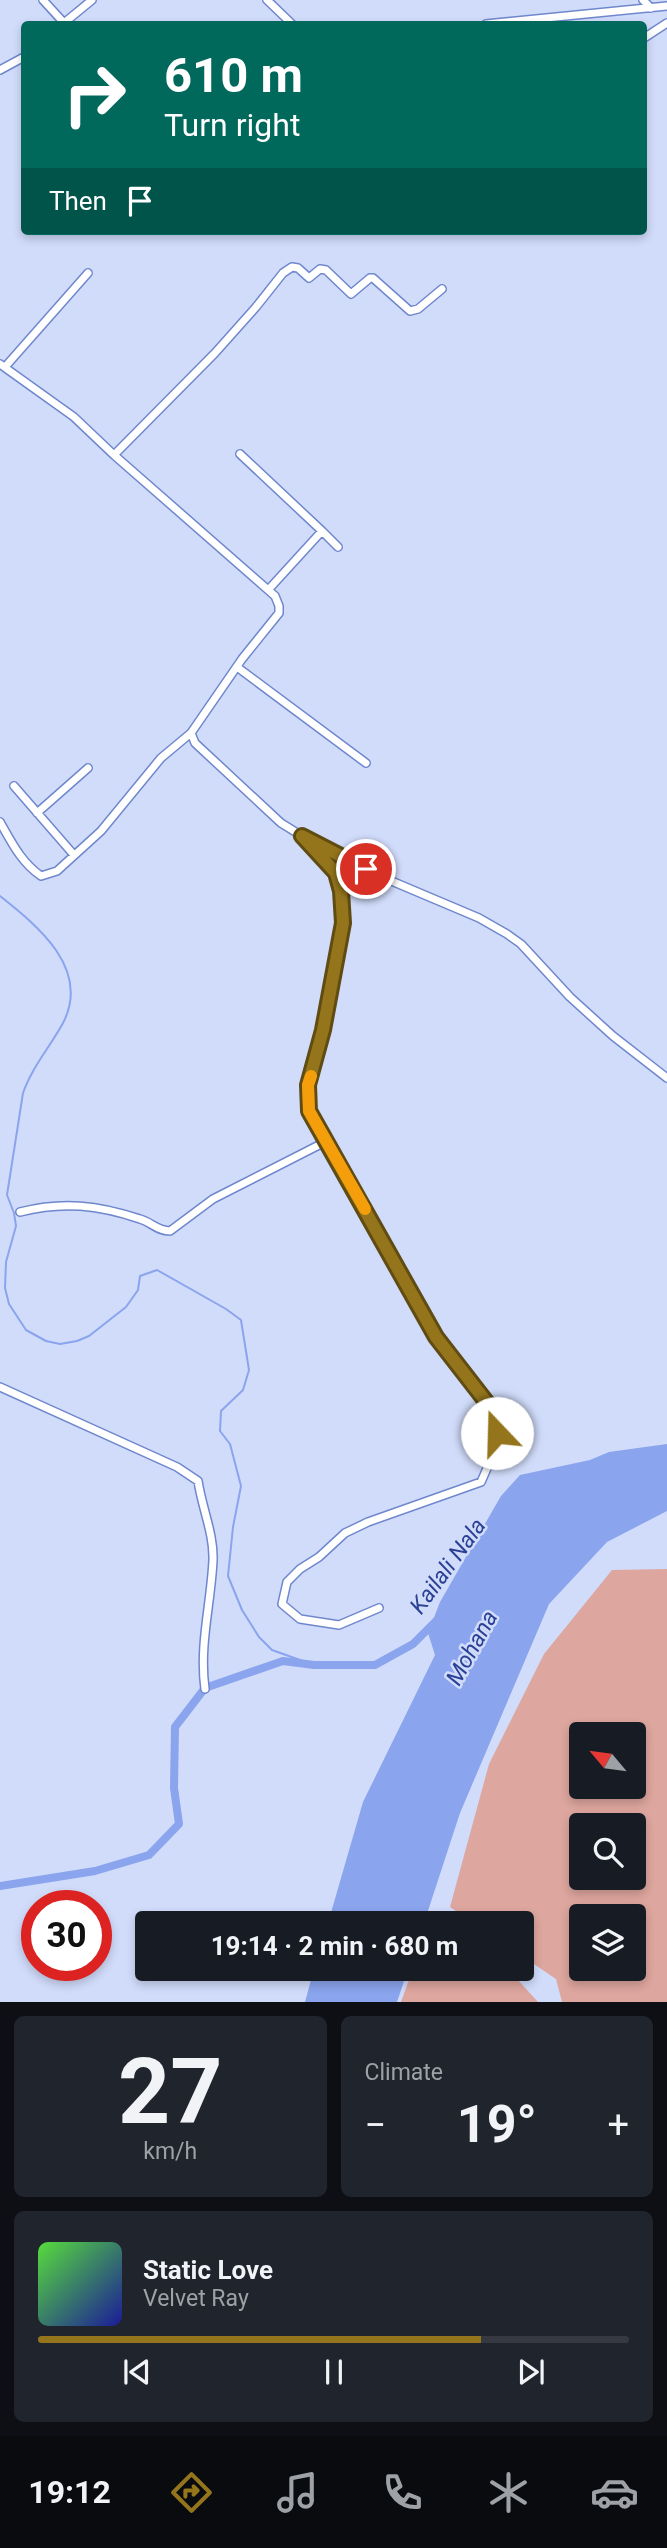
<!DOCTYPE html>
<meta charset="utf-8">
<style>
:root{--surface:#171b24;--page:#20242c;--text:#f1f3f6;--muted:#9ea1a6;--line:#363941;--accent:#94751c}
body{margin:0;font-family:Roboto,sans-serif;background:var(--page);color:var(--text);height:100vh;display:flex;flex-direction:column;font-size:26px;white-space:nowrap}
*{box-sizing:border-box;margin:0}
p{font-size:23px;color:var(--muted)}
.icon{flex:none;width:38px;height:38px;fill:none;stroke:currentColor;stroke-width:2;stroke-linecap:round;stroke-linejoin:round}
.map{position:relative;height:2002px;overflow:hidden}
.panel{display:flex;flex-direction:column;gap:14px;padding:14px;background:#0d0f14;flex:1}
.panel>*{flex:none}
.hud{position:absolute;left:21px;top:21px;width:626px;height:214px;border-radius:7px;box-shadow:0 4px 10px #0003;background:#00695c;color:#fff;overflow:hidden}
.needle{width:46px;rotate:299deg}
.buttons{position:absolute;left:569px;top:1722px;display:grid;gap:14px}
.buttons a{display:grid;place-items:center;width:77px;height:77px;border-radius:7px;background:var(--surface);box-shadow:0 4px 10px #0003;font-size:35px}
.speed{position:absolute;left:21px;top:1890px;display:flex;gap:14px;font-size:35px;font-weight:700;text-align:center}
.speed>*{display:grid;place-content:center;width:91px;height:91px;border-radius:50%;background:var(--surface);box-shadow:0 4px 10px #0003;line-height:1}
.speed .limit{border:10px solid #d22;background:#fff;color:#111}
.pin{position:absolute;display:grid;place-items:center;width:60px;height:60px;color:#fff;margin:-30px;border:4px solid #fff;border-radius:50%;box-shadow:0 2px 7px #0007}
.me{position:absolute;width:77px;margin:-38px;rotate:339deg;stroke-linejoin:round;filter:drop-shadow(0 0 5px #0008)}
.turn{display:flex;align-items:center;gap:24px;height:147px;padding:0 28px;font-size:32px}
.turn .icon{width:91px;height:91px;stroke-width:2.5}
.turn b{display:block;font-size:49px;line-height:60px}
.then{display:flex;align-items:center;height:66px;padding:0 28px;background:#0003;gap:14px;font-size:26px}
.big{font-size:52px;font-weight:700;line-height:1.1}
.panel .tile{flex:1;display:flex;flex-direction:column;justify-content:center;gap:10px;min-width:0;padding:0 24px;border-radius:10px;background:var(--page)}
.panel .dial{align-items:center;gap:0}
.dial b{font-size:91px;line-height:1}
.song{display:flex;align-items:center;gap:21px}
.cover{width:84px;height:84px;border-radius:10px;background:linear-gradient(135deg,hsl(110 70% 55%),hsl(240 70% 35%))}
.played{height:7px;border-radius:4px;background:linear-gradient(90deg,var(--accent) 75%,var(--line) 75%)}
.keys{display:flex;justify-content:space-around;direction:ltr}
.heat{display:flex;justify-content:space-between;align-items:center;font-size:38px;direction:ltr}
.panel .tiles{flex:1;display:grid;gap:14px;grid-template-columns:1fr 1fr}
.tile:last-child{grid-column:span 2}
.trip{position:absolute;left:135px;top:1911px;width:399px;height:70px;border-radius:7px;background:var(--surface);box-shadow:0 4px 10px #0003;font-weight:700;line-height:70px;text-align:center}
.menu{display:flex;height:112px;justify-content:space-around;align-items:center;background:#090b0e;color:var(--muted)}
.menu .icon{width:49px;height:49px}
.menu .current{color:var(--accent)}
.menu b{font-size:32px;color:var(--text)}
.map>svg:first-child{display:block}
.green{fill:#dda69e;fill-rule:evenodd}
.water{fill:#8aa4ed}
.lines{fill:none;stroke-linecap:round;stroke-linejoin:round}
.stream{stroke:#8aa4ed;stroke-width:2}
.canal{stroke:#8aa4ed;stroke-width:8}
.minor-casing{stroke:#6f87cd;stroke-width:10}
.minor{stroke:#fff;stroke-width:7}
.route-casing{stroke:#604c12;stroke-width:18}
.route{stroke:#94751c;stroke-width:12}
.slow{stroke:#f59e0b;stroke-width:12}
.labels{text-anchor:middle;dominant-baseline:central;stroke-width:5;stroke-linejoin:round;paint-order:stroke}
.water-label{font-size:23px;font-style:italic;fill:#2b4195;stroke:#d1dcfb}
</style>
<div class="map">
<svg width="667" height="2002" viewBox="0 0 667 2002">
<rect width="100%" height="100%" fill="#d1dcfb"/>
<!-- green -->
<path class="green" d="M667,1569V2002H562L556,1979L522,1956V1923H474L450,1907L489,1764L544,1654L612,1570ZM581,1734H634V1787H581ZM581,1825H634V1878H581ZM581,1916H634V1969H581Z
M413,1969H508L538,2002H401Z"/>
<!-- water -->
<path class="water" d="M667,1444V1511L607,1542L549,1604L460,1813L424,1923H328L363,1802L435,1655L428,1633L440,1602L501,1496L520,1475L590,1460L609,1452Z
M314,1969H408L397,2002H305Z"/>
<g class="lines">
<!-- stream -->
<path class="stream" d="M0,896C38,926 91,969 63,1023C50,1047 32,1067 23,1093L7,1195L14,1213L16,1226L6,1262L5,1288L9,1304L26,1330L46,1341L60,1344L77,1341L89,1336L126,1307L138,1290L140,1276L157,1270L226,1309L241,1320L249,1370L243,1390L221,1411L220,1431L230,1444L241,1486L233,1527L228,1576L242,1610L259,1637L272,1650L314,1665"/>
<!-- canal -->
<path class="canal" d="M0,1886L95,1871L149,1855L179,1824L174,1788L175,1727L205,1688L283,1661L314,1665H375L413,1644L436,1621"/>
<defs>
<path id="minor" d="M43,0L65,24
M267,0L292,24
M643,0L651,8
M64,23L92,0
M486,24L667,6
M644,38L667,23
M0,70L24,57
M0,364L74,417L114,455L275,596L279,606V613L242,659L191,733L195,743L281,823L302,836L382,877L479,918L507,934L521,944L570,997L613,1036L667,1078
M5,367L88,273
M240,454L322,531L269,589
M114,455L215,353L256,307L283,273L292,267L298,268L309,278L320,269L326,270L351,294L370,278H373L410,311L418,309L442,289
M322,531L338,547
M237,667L366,763
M14,786L74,855
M37,813L88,768
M0,822C12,843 21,862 41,876L57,871L101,831L161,758L191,733
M306,840L336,873L341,891L343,923L323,1030L308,1085L309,1111L436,1337L498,1417L496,1448L481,1482L368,1522L345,1533L319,1557L300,1569L287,1582L282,1604L300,1619L339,1625L379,1608
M20,1212C63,1201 98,1205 140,1219C151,1222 157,1231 170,1231L213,1199L325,1142
M0,1387L177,1467L198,1481C202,1508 214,1534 213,1560C211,1604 199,1645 205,1689"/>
</defs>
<!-- minor casing -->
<use href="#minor" class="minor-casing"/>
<!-- minor -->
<use href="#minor" class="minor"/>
</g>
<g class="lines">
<defs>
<path id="route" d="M366,869L302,836L336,873L341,891L343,923L323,1030L308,1085L309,1111L436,1337L498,1417L497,1433"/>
</defs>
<!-- route casing -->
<use href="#route" class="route-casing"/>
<!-- route -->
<use href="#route" class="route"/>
<!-- slow -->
<path class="slow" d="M311,1076L308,1085L309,1111L365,1209"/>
</g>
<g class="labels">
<!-- water labels -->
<g class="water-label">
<text transform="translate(448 1566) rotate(-54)">Kailali Nala</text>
<text transform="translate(472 1648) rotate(-61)">Mohana</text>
</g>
</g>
</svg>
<div class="buttons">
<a><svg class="needle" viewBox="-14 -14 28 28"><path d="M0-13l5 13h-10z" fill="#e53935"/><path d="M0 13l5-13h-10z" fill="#9ea1a6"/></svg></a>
<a><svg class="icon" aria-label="search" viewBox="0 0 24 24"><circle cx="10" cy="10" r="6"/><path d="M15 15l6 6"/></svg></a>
<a><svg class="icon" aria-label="layers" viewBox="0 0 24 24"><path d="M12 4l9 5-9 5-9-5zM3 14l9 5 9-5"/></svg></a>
</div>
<div class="speed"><div class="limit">30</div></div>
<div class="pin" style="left:366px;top:869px;background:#d93025"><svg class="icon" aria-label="arrive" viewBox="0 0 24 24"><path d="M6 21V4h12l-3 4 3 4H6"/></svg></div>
<svg class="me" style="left:497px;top:1433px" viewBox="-20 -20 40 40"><circle r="19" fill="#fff"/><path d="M0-13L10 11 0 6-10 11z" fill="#94751c"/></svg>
<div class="trip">19:14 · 2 min · 680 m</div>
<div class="hud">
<div class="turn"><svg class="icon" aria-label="right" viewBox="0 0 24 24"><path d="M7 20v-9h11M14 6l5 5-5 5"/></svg><div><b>610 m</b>Turn right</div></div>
<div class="then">Then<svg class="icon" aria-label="arrive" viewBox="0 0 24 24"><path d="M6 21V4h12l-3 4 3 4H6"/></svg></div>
</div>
</div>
<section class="panel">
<div class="tiles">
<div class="tile dial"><b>27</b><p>km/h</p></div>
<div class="tile"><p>Climate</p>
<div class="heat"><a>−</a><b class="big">19°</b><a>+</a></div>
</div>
<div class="tile">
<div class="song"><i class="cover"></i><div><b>Static Love</b><p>Velvet Ray</p></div></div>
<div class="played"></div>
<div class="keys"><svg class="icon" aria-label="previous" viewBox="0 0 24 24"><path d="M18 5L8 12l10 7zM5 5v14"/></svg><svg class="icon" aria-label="pause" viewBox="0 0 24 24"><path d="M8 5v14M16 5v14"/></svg><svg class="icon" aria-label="next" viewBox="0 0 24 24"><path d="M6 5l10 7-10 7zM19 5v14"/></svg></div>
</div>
</div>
</section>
<nav class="menu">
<b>19:12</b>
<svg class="icon current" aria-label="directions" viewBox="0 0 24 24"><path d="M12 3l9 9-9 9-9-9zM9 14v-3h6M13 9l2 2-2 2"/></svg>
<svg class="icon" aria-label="music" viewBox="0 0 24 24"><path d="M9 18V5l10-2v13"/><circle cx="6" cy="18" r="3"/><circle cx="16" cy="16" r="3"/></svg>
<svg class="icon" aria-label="phone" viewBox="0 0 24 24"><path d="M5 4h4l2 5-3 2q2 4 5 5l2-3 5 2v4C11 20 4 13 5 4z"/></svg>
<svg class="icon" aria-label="climate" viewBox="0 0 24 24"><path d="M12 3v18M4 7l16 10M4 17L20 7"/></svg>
<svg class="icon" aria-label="car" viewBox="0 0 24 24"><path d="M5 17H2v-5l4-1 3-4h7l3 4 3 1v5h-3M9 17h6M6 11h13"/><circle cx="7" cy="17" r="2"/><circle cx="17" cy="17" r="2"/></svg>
</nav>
